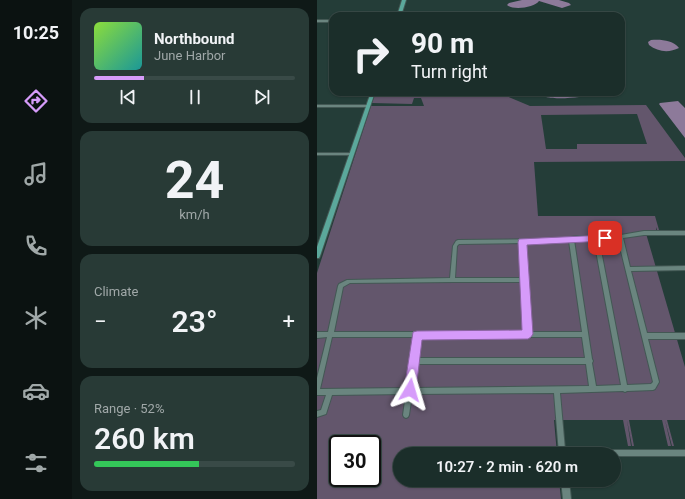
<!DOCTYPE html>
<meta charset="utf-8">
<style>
:root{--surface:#1b2e2a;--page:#283a36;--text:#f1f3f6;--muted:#a0a8a8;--line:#394a47;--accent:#d69bfa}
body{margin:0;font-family:Roboto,sans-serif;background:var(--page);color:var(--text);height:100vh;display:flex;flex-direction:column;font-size:15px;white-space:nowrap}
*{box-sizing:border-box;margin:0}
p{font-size:13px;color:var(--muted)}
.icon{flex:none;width:22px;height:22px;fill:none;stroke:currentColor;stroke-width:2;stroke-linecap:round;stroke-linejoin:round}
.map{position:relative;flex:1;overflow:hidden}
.sheet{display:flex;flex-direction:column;gap:8px;padding:8px;background:#0f1917;width:245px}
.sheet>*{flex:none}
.guide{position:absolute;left:12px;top:12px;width:296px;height:84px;border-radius:12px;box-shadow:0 1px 3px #0004,0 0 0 1px var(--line);background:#1b2e2a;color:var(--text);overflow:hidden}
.speed{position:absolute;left:12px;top:435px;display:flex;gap:8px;font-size:20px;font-weight:700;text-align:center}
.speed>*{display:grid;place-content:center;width:52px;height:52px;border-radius:50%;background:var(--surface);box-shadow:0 1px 3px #0004,0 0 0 1px var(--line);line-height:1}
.speed .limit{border:2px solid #111;border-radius:6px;background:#fff;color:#111}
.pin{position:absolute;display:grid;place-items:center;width:34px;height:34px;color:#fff;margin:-17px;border-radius:8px;box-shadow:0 2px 6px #0006}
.me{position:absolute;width:44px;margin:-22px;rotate:7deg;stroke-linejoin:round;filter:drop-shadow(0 0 3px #0008)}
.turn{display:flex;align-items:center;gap:14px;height:84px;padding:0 16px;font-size:18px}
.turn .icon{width:52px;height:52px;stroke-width:2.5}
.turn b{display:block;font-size:28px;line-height:34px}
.big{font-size:30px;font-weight:600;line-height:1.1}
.sheet .widget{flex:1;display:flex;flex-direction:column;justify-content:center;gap:6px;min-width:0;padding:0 14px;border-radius:12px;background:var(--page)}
.sheet .dial{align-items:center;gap:0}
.dial b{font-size:52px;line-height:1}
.song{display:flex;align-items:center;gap:12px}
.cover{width:48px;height:48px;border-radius:6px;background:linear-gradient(135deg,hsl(90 70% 55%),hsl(180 70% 35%))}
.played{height:4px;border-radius:2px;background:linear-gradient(90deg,var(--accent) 25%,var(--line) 25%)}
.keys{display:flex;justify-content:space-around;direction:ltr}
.heat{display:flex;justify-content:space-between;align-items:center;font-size:22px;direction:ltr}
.charge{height:6px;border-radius:3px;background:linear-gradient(90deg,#34c759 52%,var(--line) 0)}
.trip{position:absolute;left:76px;top:447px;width:228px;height:40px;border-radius:20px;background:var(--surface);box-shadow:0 1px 3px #0004,0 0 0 1px var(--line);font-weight:600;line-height:40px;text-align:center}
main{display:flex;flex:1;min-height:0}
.dock{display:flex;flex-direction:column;width:72px;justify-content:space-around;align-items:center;background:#0b1211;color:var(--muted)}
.dock .icon{width:28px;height:28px}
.dock .selected{color:var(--accent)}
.dock b{font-size:18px;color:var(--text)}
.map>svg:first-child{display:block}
.green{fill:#63566c;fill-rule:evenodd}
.water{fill:#8d7a9a}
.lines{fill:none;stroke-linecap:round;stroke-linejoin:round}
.minor-casing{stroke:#435854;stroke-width:2}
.major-casing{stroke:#435854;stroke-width:2}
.minor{fill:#6a857f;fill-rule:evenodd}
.major{fill:#5ba89b;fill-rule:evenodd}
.route{fill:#d69bfa;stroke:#8b65a2}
</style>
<main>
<nav class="dock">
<b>10:25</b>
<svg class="icon selected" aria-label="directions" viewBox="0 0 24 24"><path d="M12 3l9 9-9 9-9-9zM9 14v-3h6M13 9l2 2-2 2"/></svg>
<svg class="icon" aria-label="music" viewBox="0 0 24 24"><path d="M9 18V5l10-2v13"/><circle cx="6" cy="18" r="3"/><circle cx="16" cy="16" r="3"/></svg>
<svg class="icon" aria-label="phone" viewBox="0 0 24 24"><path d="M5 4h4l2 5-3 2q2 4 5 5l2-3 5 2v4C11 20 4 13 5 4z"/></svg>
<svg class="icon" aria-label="climate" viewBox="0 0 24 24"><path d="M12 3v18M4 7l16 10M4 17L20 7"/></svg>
<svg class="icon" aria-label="car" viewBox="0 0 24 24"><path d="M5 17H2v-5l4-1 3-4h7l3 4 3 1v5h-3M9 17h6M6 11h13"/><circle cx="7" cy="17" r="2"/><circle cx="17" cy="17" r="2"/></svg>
<svg class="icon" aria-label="filters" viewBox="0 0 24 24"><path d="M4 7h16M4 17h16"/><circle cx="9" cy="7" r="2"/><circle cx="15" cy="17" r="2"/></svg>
</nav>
<section class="sheet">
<div class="widget">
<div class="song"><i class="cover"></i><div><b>Northbound</b><p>June Harbor</p></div></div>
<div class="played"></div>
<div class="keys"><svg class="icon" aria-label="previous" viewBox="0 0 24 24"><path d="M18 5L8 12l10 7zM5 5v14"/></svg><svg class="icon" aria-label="pause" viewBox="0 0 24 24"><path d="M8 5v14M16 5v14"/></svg><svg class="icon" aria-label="next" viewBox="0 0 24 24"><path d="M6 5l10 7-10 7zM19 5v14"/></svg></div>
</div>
<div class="widget dial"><b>24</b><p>km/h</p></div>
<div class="widget"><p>Climate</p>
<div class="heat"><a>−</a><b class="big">23°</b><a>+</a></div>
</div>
<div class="widget"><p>Range · 52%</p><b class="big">260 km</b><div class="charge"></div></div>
</section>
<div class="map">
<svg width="368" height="499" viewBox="0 0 368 499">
<rect width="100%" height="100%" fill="#243d38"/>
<!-- green -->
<path class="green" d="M59,92H180L213,106L329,105L368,158V161L217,162L221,216H338L342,230H340L339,227V230H328L368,367V420H350L357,446H355L348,420L354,446H351L345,420H312L317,446H315L310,420L314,446H311L306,420H237L240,454H83V480H242L244,499H0V273L54,106H107L104,98H97L95,104L55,103ZM320,114L330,144H260V149H229L224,115ZM21,444H55V478H21Z"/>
<!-- water -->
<path class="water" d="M205,0H242L252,3L254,5L245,8L222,1C218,7 197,11 190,5L192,3Z
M334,40C343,39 356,40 362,48C352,53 341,52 332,45L331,42Z
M223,92H266L265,95L262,97C252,98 233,100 224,95Z
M361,101L368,108V138L342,104L343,103Z"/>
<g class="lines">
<defs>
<path id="minor" d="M0,20H16V22H0Z
M0,105H51L53,106L51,107H0Z
M0,153H35L37,154L35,155H0Z
M327,231H368V235H327L306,238L313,267L368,266V270L314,271L330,333H368V339H331L342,382L338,389L336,390L310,391L308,392L306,391L243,393L248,450H368V456H297V454H242L237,393L95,394L92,415L91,417L89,418L87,417L86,415L89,394L15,395L9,414L0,417V411L4,410L9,395H0V378L10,337L0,338V332H11L21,286L22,284L30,280L133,278L136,246L139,241L141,240L243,239L260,236H298ZM301,239L336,382L334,384L310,385L282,240ZM257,240H277L304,385L279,386L275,363L276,361L275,359ZM252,241L265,332H214L208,243H243ZM203,243L205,278H138L140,246L142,244ZM137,282H205L208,332H17L26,287L33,283ZM15,337H97L90,388L3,389ZM103,337H265L268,358H100ZM99,364H269L272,386L96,388Z
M244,480H252L254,499H246Z"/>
<path id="major" d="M85,0H89L84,16H80Z
M54,92H58L3,256L2,258H0V247Z"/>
</defs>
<!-- minor casing -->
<use href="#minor" class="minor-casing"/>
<!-- major casing -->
<use href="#major" class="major-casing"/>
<!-- minor -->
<use href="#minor" class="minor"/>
<!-- major -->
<use href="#major" class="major"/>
</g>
<!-- route -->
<path class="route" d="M288,235L293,238L288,241L210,245L216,334L214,337L211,339L105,340L99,390L97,394L93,395L89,394L87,390L96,332L100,331L205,330L201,242L202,239Z"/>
</svg>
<div class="speed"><div class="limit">30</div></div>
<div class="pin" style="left:288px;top:238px;background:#d93025"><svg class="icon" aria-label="arrive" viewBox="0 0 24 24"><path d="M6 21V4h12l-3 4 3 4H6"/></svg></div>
<svg class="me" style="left:93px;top:390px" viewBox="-20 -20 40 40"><path d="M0-17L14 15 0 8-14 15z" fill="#d69bfa" stroke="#fff" stroke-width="4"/></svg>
<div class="trip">10:27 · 2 min · 620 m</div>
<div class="guide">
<div class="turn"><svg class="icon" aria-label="right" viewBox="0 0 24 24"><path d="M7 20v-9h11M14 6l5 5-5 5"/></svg><div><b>90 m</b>Turn right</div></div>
</div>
</div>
</main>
